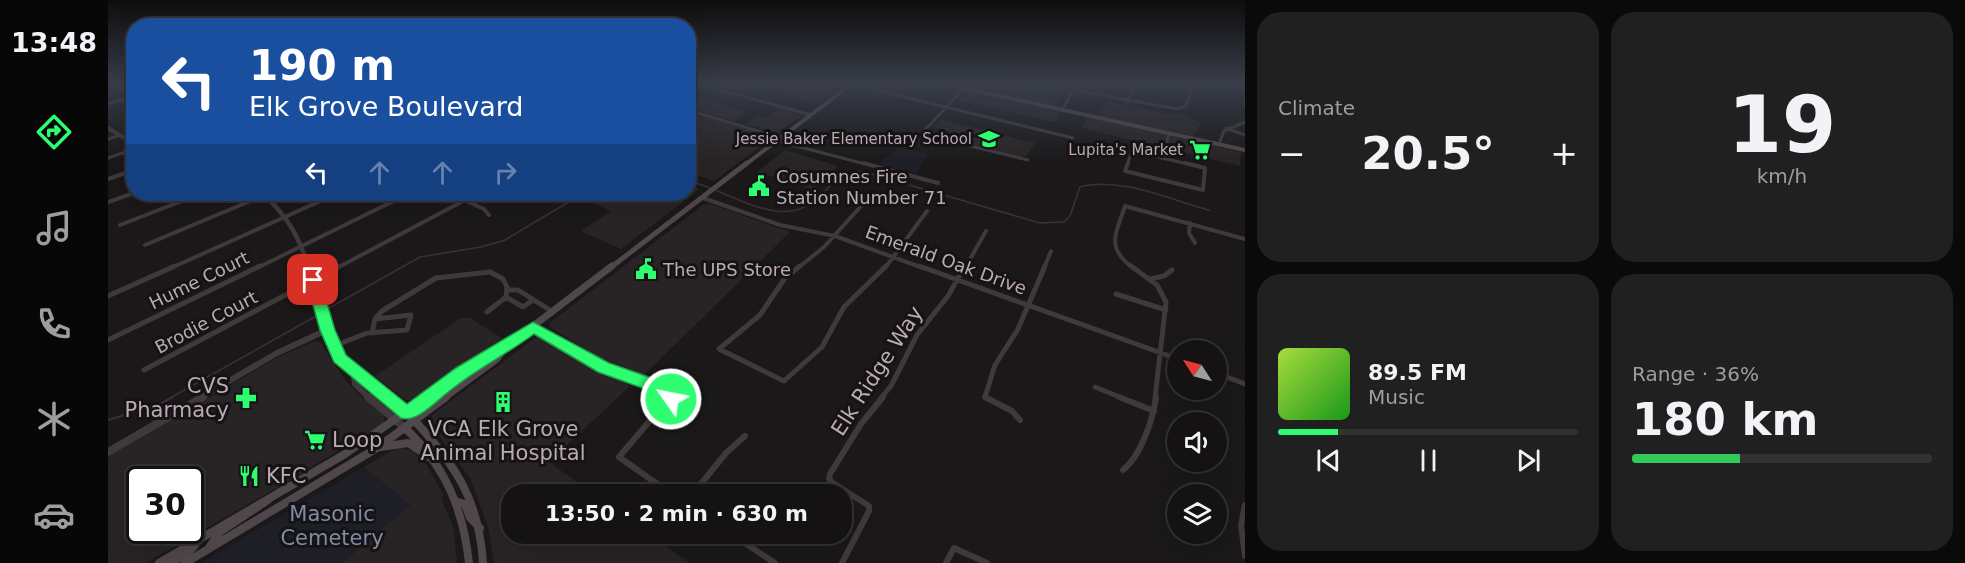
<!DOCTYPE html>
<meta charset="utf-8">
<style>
:root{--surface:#141213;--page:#212021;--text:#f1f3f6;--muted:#9d9ea0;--line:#333233;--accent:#2efd71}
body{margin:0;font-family:"DejaVu Sans",sans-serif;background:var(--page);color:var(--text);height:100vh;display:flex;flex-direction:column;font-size:22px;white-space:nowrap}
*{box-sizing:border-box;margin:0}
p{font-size:20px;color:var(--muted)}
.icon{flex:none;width:33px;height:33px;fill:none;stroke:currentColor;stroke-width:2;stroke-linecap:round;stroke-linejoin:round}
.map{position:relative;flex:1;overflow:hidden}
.sheet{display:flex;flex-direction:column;gap:12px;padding:12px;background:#0b0a0a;width:720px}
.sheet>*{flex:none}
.guide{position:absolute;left:18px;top:18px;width:570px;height:183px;border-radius:24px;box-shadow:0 6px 24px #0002,0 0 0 2px var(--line);background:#1a4fa0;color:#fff;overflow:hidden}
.needle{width:39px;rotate:306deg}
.tools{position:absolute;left:1059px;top:340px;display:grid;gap:12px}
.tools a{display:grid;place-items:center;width:60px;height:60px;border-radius:50%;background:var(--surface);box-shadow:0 6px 24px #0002,0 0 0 2px var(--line);font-size:30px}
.speed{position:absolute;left:18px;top:466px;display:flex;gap:12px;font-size:30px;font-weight:700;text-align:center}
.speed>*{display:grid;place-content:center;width:78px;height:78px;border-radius:50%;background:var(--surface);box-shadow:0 6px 24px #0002,0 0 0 2px var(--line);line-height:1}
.speed .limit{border:3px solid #111;border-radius:9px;background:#fff;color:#111}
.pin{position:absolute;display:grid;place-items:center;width:51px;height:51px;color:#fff;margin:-26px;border-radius:12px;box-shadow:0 3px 9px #0006}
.me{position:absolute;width:66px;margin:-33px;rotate:303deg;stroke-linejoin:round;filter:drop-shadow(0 0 4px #0008)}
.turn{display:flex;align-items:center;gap:21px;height:126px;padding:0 24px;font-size:27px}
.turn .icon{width:78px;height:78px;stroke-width:2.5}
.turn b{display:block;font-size:42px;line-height:51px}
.lanes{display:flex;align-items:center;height:57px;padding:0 24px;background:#0003;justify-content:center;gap:30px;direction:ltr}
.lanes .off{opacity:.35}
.big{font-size:45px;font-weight:800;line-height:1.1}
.sheet .widget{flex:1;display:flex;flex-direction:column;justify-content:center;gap:9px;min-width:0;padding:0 21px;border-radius:24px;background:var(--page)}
.sheet .dial{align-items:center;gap:0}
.dial b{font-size:78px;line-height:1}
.song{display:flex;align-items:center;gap:18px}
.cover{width:72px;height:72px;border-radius:9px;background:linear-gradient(135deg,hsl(80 70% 55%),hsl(120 70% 35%))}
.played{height:6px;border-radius:3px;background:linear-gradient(90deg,var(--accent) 20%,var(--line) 20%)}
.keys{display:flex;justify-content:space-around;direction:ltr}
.heat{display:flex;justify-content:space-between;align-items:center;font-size:33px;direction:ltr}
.charge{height:9px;border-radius:4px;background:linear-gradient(90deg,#34c759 36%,var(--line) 0)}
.sheet .tiles{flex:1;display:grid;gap:12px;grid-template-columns:repeat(2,1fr)}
.trip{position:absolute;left:393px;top:484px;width:351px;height:60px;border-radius:24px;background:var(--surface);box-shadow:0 6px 24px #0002,0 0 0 2px var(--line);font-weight:800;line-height:60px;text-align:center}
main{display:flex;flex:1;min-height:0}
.menu{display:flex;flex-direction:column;width:108px;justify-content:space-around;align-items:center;background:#080708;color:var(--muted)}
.menu .icon{width:42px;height:42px}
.menu .current{color:var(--accent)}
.menu b{font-size:27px;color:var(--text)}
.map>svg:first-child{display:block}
.built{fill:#282425;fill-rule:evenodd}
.green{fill:#1e1f26}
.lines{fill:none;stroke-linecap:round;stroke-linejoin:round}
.stream-far1{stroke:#3f2d3e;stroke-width:1.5}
.stream{stroke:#3f2d3e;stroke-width:2}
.minor-far3{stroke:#40393c;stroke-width:3}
.minor-far2{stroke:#40393c;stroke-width:4}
.minor-far1{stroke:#40393c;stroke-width:5}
.minor{stroke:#40393c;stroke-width:6}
.tertiary-far3{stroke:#40393c;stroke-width:4}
.tertiary-far2{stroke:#40393c;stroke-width:4.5}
.tertiary-far1{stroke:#40393c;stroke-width:6}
.tertiary{stroke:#40393c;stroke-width:8}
.secondary-far3{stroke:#50474c;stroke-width:4}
.secondary-far2{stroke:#50474c;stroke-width:5}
.secondary-far1{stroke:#50474c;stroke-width:7}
.secondary{stroke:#50474c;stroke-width:8}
.route{fill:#2efd71;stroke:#1ea449;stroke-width:1.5}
.labels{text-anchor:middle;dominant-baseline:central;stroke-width:6;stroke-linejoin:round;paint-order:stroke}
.far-poi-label{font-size:15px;fill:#bbaab5;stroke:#151314;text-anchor:end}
.poi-label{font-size:18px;fill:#bbaab5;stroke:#151314;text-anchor:start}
.street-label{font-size:18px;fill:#bbaab5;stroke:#151314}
.near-street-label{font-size:21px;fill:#bbaab5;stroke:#151314}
.near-poi-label{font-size:21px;fill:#bbaab5;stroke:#151314;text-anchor:start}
.near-park-label{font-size:21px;fill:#808ba7;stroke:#151314}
</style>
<main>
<nav class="menu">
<b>13:48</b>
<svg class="icon current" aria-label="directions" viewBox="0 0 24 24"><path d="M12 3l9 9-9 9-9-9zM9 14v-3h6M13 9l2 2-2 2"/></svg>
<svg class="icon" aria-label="music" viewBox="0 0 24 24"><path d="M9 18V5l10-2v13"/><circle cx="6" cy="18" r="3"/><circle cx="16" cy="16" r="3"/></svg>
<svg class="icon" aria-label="phone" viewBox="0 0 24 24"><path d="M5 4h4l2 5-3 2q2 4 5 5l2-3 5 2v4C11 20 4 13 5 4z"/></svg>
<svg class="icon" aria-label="climate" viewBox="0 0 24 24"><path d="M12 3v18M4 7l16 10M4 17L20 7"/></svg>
<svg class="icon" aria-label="car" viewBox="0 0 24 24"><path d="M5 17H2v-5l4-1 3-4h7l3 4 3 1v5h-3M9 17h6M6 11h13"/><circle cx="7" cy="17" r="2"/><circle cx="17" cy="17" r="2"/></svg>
</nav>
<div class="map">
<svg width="1137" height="563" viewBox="0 0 1137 563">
<rect width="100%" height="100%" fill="#1a1819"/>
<!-- built -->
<path class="built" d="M631,83H736L709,104Z
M872,83H934L959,89L947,106L867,88Z
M861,91L953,112L947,122L850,100Z
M580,95L603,101L640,112L626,121L581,108Z
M999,101L1060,114H1075L1094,123L1085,136L990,116Z
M672,108L693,116L669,132L637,124L649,115L658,118Z
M594,116L661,136L663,138L606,181L581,172V125Z
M979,117L1133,152L1132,166L974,128Z
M832,119L927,143L918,156L912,158L848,142L849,137L843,133L825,127Z
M677,150L730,166L705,190L649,172Z
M581,185L592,189L513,249L473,231L503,211L475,199L483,194H580Z
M602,204L682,232L536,375L488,356L442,327V323L595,205Z
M353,318H362L394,338L304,400H298L267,376Z
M430,336L522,386L441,462L487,495H404V534H541L582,563H386L380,527L362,478L320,421L324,415Z
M207,341L212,342L235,377L251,395L276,414V423L184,479L38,563H0V457L170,357ZM32,480H82V531H32Z
M294,448L304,451L317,463L336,495L333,498L345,526L349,563H234L302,505L256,467L283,451Z"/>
<!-- green -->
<path class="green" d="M791,147L820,154L809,173L773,165V159L782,156Z
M256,467L302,505L234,563H92Z"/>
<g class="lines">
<!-- stream-far1 -->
<path class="stream-far1" d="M580,180L602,188
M607,190C640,203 680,227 711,197C724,183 734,174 753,171L932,223L956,222L962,216L972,187C1012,176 1062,200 1101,210
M214,312L312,257L373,247L397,240L474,194
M62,398L210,315"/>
<!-- stream -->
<path class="stream" d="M0,420L52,404L65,397"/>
<!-- minor-far3 -->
<path class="minor-far3" d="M1,83L25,97
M587,83L703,115
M743,84L965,138
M9,87L24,83
M856,88L817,130L850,143L920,160
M965,90L1069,109L1078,106L1083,89L1089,83
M993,93L999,83
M1137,100V105
M1020,102L1028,83
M0,104L26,96
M580,110L673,138
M954,110L969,83
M1118,128L1137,135
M0,139L12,135
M669,141L761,165
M1111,144L1116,131L1137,122
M0,158L26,149
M1055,158L1061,133
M1019,165L1024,151L1084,165"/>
<!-- minor-far2 -->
<path class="minor-far2" d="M755,163L830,183
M1020,163L1017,171L1095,190L1097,168L1077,163
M0,179L26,170
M343,194L376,209L381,215
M595,198L672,225L727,236L815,268
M0,202L26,193
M1082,223L1081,233L1087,243
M12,225L92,194
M37,245L159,194
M63,268L228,194
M149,268L300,194
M229,268L357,200
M690,268L716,247L764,194
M777,268L819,211
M857,268L878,231
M936,268L943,251
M1025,268C997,247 1008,234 1017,206L1137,239"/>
<!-- minor-far1 -->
<path class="minor-far1" d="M692,266L677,278L652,315L611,349L676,381L714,347L736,307L778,266
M811,266L1070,359
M1023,266L1049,285L1058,302L1047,398
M1042,279L1056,276L1064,270
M399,290H410L445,312
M1008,294L1058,310
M0,296L67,266
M398,297L415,307L425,300
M425,327L496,368L564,394L561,398
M264,333L267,319L274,311L328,278L382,272L395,279L399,287L398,297L379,312
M0,340L152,266
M226,346L259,333L299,330L303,315L267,319
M36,370L232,266
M1108,373L1137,384
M987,387L1014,398
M773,398L783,386L809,335L840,296L857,266
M879,398L877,397L887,365L910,329L937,266"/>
<!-- minor -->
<path class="minor" d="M562,397L511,457L565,495
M877,397L904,411L912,420
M1011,397L1046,411
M1015,470C1033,456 1045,419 1048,397
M584,495L618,453L637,436
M1137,505L1133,525L1137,556
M623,534L667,563
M734,563L761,511V506L725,483L721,479L722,474L753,424L775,397
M838,563L846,548L879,563"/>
<!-- tertiary-far3 -->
<path class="tertiary-far3" d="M0,128L26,144"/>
<!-- tertiary-far2 -->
<path class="tertiary-far2" d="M155,194C179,215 191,237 201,268"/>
<!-- tertiary-far1 -->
<path class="tertiary-far1" d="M200,266L214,316L232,358L283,398
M245,371L247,384L261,398
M92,398L169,353L219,330"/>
<!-- tertiary -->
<path class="tertiary" d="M260,397L297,428
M281,397L306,421
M0,452L95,397"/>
<!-- secondary-far3 -->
<path class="secondary-far3" d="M833,83L1137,150
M637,165L745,83"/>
<!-- secondary-far2 -->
<path class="secondary-far2" d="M502,268L639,163"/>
<!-- secondary-far1 -->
<path class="secondary-far1" d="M317,398L362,366L395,349L504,266
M336,398L389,359L395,350"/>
<!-- secondary -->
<path class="secondary" d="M307,421C348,466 371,500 375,563
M297,428C337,466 355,508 361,563
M273,447L300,443L324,459
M350,502L357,504L362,518L372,528
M102,546L112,532L160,500
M51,563L237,454L319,397
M64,563L84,549L92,538
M77,563L269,448L338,397"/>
</g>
<!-- sky -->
<linearGradient id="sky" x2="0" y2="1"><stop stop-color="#0e0d0e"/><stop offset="0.51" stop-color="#383d49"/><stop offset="1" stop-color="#383d49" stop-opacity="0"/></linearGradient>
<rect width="1137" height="162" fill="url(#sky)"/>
<!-- route -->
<path class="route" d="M205,276L212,280L227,330L238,355L299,404L348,368L425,322L501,363L566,386L573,394L569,403H557L554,395L490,372L426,334C399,354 370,368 344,389C331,398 309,424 293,418L226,362L212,330L198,280Z"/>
<!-- icons -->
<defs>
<symbol id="school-bare" viewBox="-9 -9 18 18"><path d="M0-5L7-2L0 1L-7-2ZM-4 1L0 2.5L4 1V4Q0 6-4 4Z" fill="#2efd71" stroke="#151314" stroke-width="2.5" paint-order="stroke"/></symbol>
<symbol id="supermarket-bare" viewBox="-9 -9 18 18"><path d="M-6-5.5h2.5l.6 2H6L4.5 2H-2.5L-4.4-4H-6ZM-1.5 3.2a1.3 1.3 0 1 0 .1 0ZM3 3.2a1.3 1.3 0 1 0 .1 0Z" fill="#2efd71" stroke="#151314" stroke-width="2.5" paint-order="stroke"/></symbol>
<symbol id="civic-bare" viewBox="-9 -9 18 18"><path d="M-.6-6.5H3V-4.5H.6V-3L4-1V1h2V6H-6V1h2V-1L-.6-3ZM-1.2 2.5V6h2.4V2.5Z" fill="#2efd71" stroke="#151314" stroke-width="2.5" paint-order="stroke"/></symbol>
<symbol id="pharmacy-bare" viewBox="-9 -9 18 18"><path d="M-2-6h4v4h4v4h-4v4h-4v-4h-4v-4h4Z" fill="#2efd71" stroke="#151314" stroke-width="2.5" paint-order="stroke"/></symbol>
<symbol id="building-bare" viewBox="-9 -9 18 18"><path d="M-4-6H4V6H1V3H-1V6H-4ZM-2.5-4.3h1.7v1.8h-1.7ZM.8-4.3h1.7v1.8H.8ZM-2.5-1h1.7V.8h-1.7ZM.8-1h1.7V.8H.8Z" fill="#2efd71" stroke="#151314" stroke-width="2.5" paint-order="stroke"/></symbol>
<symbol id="restaurant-bare" viewBox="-9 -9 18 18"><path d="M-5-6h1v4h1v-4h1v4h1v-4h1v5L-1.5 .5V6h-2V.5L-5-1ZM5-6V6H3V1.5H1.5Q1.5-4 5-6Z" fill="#2efd71" stroke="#151314" stroke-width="2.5" paint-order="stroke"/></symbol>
</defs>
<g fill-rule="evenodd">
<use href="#school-bare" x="866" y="124" width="30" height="30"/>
<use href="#supermarket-bare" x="1077" y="135" width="30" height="30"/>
<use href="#civic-bare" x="636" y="171" width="30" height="30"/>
<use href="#civic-bare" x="523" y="254" width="30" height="30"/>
<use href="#pharmacy-bare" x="123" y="383" width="30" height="30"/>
<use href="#building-bare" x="380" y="387" width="30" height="30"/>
<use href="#supermarket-bare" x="192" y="425" width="30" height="30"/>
<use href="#restaurant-bare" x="126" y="461" width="30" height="30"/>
</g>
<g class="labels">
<!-- far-poi labels -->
<g class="far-poi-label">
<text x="864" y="139">Jessie Baker Elementary School</text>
<text x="1075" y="150">Lupita's Market</text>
</g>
<!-- poi labels -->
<g class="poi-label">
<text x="668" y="176">Cosumnes Fire<tspan x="668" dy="21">Station Number 71</tspan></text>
<text x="555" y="269">The UPS Store</text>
</g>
<!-- street labels -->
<g class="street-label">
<text transform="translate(838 260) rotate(20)">Emerald Oak Drive</text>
<text transform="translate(91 280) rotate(-26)">Hume Court</text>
<text transform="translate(98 322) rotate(-28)">Brodie Court</text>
</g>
<!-- near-street labels -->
<g class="near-street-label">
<text transform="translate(769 371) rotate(-57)">Elk Ridge Way</text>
</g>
<!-- near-poi labels -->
<g class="near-poi-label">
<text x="121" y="386" text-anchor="end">CVS<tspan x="121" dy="24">Pharmacy</tspan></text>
<text x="395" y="429" text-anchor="middle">VCA Elk Grove<tspan x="395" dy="24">Animal Hospital</tspan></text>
<text x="224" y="440">Loop</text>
<text x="158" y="476">KFC</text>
</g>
<!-- near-park labels -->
<g class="near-park-label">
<text x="224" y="514">Masonic<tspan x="224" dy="24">Cemetery</tspan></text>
</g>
</g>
</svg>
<div class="tools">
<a><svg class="needle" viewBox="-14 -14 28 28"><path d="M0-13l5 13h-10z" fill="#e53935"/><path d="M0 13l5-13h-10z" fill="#9d9ea0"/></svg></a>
<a><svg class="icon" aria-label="sound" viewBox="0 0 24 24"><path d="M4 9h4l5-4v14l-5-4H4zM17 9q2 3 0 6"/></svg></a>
<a><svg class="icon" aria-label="layers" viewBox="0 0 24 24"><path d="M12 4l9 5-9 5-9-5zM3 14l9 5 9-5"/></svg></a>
</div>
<div class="speed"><div class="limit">30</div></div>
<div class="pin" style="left:205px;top:280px;background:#d93025"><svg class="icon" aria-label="arrive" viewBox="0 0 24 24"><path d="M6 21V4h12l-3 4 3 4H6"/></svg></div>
<svg class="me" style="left:563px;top:399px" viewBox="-20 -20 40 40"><circle r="17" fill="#2efd71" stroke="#fff" stroke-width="3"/><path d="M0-11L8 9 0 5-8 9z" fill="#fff"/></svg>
<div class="trip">13:50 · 2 min · 630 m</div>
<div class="guide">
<div class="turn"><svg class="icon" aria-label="left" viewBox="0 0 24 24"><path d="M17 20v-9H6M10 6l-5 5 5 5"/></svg><div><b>190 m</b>Elk Grove Boulevard</div></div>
<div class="lanes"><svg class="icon" aria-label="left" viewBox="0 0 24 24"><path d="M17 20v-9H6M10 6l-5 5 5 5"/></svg><svg class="icon off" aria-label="ahead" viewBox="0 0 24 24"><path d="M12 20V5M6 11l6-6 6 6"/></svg><svg class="icon off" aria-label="ahead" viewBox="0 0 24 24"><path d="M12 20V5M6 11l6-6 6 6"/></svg><svg class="icon off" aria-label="right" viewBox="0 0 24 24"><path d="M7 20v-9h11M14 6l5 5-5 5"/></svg></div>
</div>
</div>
<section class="sheet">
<div class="tiles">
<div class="widget"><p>Climate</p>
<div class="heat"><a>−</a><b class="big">20.5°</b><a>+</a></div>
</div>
<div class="widget dial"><b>19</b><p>km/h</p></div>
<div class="widget">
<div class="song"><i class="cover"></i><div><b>89.5 FM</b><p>Music</p></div></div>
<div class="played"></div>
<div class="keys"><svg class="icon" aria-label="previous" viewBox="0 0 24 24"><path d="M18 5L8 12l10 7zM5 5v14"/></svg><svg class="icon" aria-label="pause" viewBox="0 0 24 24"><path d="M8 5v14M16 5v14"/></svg><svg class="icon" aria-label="next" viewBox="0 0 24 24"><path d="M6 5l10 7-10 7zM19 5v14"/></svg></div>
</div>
<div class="widget"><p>Range · 36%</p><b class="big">180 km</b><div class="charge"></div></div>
</div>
</section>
</main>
